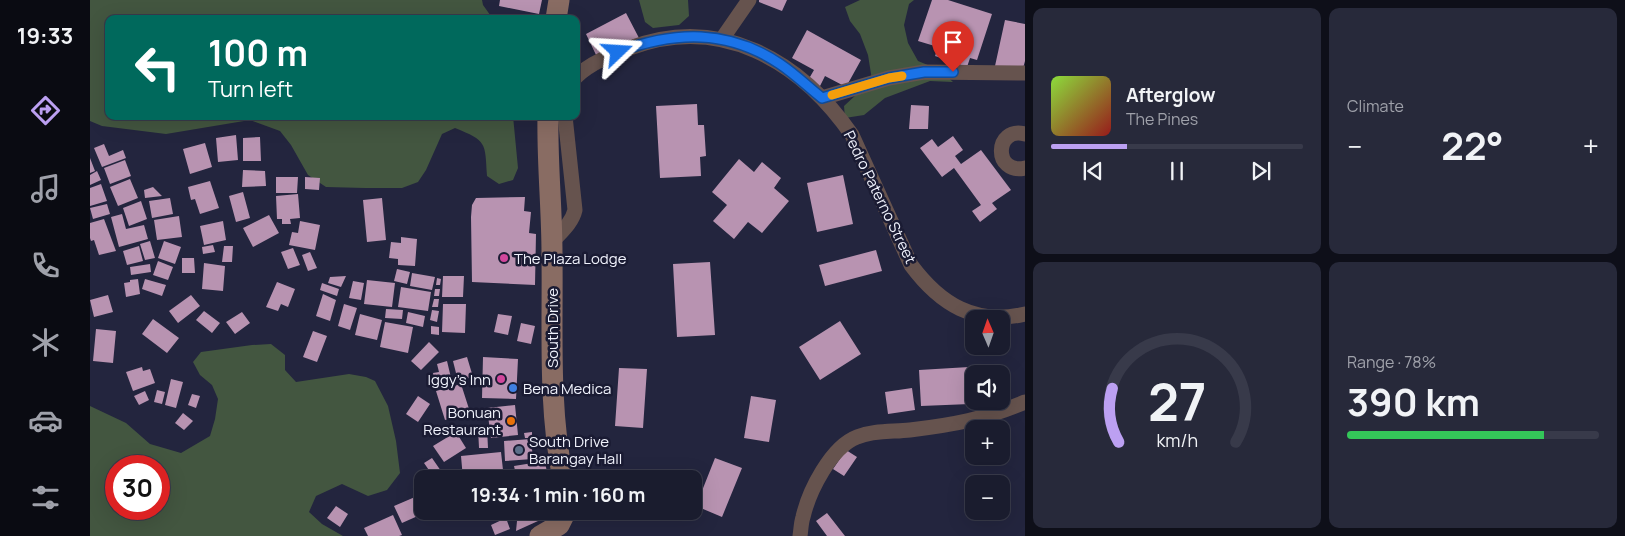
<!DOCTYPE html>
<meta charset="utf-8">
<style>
:root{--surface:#1a1c2e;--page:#27293a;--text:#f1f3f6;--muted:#9fa1aa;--line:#383a4a;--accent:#bca0f2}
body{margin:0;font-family:Manrope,sans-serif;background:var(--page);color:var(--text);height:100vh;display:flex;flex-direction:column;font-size:19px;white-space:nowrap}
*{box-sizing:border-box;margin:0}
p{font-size:16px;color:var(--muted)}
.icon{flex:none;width:28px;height:28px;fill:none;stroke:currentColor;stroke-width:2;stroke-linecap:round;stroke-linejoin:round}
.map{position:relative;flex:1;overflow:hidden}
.details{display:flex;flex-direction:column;gap:8px;padding:8px;background:#0e0f19;width:600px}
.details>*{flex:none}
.top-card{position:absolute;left:15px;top:15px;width:475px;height:105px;border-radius:10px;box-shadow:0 5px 20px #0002,0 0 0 1px var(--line);background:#00695c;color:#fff;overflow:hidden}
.needle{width:32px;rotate:358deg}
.fabs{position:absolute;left:875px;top:310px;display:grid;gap:10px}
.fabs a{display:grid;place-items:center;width:45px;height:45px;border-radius:10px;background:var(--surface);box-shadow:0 5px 20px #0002,0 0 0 1px var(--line);font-size:25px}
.speed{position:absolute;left:15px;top:455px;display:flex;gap:10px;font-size:25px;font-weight:700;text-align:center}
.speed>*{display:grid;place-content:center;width:65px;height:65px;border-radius:50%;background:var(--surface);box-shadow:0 5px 20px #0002,0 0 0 1px var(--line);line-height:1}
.speed .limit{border:8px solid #d22;background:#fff;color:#111}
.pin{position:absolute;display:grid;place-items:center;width:42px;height:42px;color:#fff;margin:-51px -21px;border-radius:50% 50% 50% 0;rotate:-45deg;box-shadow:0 0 5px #0007}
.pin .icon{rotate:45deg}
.me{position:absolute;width:55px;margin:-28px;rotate:70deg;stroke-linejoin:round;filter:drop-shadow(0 0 4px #0008)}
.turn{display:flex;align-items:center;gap:18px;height:105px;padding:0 20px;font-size:22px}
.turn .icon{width:65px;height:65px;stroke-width:2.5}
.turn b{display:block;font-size:35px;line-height:42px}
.big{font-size:38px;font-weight:700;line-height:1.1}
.details .tile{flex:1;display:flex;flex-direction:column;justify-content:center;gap:8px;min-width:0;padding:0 18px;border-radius:10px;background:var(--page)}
.details .dial{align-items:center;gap:0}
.dial svg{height:130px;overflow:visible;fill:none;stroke:var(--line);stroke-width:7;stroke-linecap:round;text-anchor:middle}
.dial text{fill:var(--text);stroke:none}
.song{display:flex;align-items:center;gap:15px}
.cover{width:60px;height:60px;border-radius:8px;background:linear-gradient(135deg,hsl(90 70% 55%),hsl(0 70% 35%))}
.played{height:5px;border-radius:2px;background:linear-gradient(90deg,var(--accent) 30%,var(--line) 30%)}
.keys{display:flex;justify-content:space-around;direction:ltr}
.heat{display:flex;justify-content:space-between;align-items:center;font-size:28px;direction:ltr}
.charge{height:8px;border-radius:4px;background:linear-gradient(90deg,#34c759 78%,var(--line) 0)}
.details .tiles{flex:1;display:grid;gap:8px;grid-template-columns:repeat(2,1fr)}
.trip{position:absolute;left:324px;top:470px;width:288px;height:50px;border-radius:10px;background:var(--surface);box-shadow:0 5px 20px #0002,0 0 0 1px var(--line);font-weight:700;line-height:50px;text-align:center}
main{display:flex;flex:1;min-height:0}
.tabs{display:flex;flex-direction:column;width:90px;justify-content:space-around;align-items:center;background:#0a0b12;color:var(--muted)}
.tabs .icon{width:35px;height:35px}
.tabs .current{color:var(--accent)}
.tabs b{font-size:22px;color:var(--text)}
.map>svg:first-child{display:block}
.green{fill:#435640;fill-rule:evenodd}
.building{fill:#b893b1}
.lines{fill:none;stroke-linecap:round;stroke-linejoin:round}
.minor{stroke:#66534e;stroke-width:15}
.secondary{stroke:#896c63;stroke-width:21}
.route-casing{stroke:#114b97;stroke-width:12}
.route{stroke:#1a73e8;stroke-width:9}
.slow{stroke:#f59e0b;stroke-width:9}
.hotel-dot{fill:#d1479c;stroke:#1a1b33;stroke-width:2}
.shop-dot{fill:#3f7fe0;stroke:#1a1b33;stroke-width:2}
.food-dot{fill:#e8710a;stroke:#1a1b33;stroke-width:2}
.service-dot{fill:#5c6f8a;stroke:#1a1b33;stroke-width:2}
.labels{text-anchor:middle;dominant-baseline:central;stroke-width:5;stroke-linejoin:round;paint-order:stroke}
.street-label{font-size:15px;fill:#f0f2fc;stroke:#1a1b33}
.poi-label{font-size:15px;fill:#f0f2fc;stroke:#1a1b33;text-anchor:start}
</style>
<main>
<nav class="tabs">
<b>19:33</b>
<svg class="icon current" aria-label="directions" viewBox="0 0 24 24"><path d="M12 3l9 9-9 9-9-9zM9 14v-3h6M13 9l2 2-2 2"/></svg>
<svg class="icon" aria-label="music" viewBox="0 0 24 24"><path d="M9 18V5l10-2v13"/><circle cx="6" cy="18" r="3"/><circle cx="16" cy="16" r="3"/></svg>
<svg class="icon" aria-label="phone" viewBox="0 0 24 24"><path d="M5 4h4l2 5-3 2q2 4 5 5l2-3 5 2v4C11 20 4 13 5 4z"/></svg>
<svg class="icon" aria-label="climate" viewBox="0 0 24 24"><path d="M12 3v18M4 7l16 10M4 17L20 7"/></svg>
<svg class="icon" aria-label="car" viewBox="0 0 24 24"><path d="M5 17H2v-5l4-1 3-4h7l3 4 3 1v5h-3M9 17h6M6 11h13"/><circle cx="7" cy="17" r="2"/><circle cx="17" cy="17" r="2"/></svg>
<svg class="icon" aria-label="filters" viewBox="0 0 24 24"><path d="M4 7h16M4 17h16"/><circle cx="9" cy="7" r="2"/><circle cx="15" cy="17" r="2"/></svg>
</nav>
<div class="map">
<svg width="935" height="536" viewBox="0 0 935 536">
<rect width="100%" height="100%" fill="#23253e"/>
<!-- green -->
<path class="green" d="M0,0H392L393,5L403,19H19V116H423L428,168L423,180L409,184L397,176C395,142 397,141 365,128L352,134L336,170L328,182L312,188H275L236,187L218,175L201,145L190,131L160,120L76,134L12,126L0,121Z
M549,0H598L599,16L589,25L563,28L555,22Z
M770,0H824L819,4L814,25L818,43L828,61L850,70L863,82L840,81L795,98L774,115L755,118L754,106L782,80L778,55L770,34L760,21L755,7Z
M181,344L195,355V370L206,382L259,374L276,377L285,381L298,406L306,441L310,473L297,490L278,496L252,484L226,496L219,512L232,524L253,536H0V406L36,423L60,444L91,453L120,436L125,419L128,399L122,385L110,375L103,362L111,352L162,345ZM26,466H69V509H26Z"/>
<!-- building -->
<path class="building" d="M410,0H452L449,14L409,6Z
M669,0H697L692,11L669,2Z
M842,0H858L902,14L887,60L880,58L877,67L845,56L848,47L828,41Z
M536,13L549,38L508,59L496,34Z
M915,20L935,24V61L932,72L905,66Z
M717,30L771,60L756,87L735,76L729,88L717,82L724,70L702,58Z
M607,104L608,125H614L616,156L610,157L611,176L570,178L566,106Z
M821,105L839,106L838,129H819Z
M146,135L148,160L128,162L126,138Z
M863,136L873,150L865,156L871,164L891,150L921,190L902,203L907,209L890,222L882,211L891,205L864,168L852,177L830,148L842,139L848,147Z
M170,137L171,161H153V138Z
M115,143L122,167L100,174L93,149Z
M14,144L19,156L33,150L36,158L12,167L4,148Z
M0,158L5,171L0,173Z
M649,159L664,172L672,162L691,178L684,188L699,201L672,233L658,222L644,239L623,221L637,205L622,192Z
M35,160L41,176L20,184L14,168Z
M153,170L175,171L176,186L152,187Z
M7,171L11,180L0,185V175Z
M753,175L763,224L727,232L717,183Z
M186,177H208L207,193H186Z
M215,177L230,178L229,190L215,189Z
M40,179L48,198L28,206L20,187Z
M120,181L129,208L110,214L105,199L101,200L98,187Z
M11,184L17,201L0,206V188Z
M63,187L72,196L55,198L54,190Z
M153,192L160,218L146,222L139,196Z
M208,194L210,218L200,219L201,224H192V219H187L186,196Z
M435,197L434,211L441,212L439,233L446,234L445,285L382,282L381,217L382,205L386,198Z
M80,198L83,214L62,218L59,201Z
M292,198L296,240L277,242L273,200Z
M51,201L57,219L39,226L33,208Z
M17,204L20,214L3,219L0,208Z
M32,214L36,229L54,225L58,239L29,247L21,217Z
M179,215L189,233L163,247L153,228Z
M89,216L92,237L67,240L64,220Z
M14,219L26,251L9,255L4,240L1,241L0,238V223Z
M133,221L136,240L114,245L110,226Z
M210,221L230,225L225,250L199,245L202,232L208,233Z
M311,237L327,239L325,266L308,265V259L299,258L301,242L311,243Z
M60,241L65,258L55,260L50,244Z
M74,241L91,247L85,264L68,258Z
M123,245L125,252L113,254L112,247Z
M49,246L53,261L37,265L33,251Z
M134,246H143L142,262H132Z
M203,248L210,265L198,269L191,252Z
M786,250L792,271L735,286L729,265Z
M220,252L227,268L218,271L212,255Z
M92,258H104L105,273H92Z
M68,261L83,267L78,280L63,275Z
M620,262L625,335L587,337L583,264Z
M114,263L135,266L133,291L112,289Z
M60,264L61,272L41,275L40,267Z
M307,269L320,272L317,284L304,281Z
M322,273L345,277L342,290L320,286Z
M256,276L251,287L238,283L240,277Z
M353,276H374L373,297H352Z
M347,278L351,279L350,285H346Z
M48,279L50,294L36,297L34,283L40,282V280Z
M55,279L76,285L72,296L52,289Z
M277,280L305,283L302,307L274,304Z
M263,281L274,283L271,300L259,298Z
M187,282L205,289L198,307L191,304L188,311L176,307Z
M232,283L249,289L247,296L230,290Z
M311,287L341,292L338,311L308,307Z
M345,289H350L349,296H344Z
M233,294L246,300L240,321L226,316Z
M18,295L23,312L4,317L0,300Z
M101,295L110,306L88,323L79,311Z
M344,299H349L348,307H342Z
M254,304L267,308L260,330L248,326Z
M353,304H376L375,333L352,332Z
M296,309L313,310L312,319L295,318Z
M342,310L349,311L347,322L340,320Z
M114,311L130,323L122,333L106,320Z
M152,312L160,323L145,334L136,322Z
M318,312L335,316L333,327L316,323Z
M270,314L292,320L287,340L265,335Z
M408,314L422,316L418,335L404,332Z
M63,319L89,338L77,353L52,334Z
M750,321L771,354L730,380L709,347Z
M295,322L323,327L318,353L290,347Z
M431,323L445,326L441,344L427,341Z
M341,326L349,327V335L341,334Z
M6,329L26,331L23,363L3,361Z
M223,331L237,336L227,362L213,357Z
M339,342L349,352L331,370L321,361Z
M377,357L383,377L368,381L363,361Z
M393,357L428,359L426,399L392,398Z
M357,361L362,382L346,386L343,373L349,372L347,364Z
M52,367L53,371L60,369L65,383L43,391L36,372Z
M879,367L880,404L831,406L829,370Z
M529,368L557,369L553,428L525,426Z
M81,379L93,382L86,408L75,405Z
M371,384L380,412L355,420L346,391Z
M822,388L825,410L798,414L795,392Z
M67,390L75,392L72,404L64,402Z
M55,391L59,400L49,405L44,396Z
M102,394L110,396L106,408L98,405Z
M328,396L340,404L328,422L316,414Z
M661,396L686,400L679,442L654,438Z
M425,405L428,435L401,438L397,408Z
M93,413L103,421L94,430L85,423Z
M388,428H397L398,448H389Z
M366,432L376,448L354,462L343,446Z
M442,432V438H435L434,433Z
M441,439L443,459L415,461L414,441Z
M756,450L767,457L754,476L743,469Z
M411,452L414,479H373L371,456Z
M342,458L351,471L343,476L334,463Z
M625,458L652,468L632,517L606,506Z
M455,461L458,479H427L424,466Z
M368,473V479H355V474Z
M332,494V511H339L312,523L304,506Z
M246,506L258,514L250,527L237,518Z
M428,511H453L448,521L426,531Z
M737,513L755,536H737L726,521Z
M303,515L312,535L309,536H278L274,528Z
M416,518L420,529L405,535L401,525Z"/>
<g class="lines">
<!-- minor -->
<path class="minor" d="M632,39L659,0
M486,77C500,63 521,55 540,48C630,14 710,60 762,135L821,265C850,304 885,326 935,314
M732,98L799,78L834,72L935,73
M935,134C904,126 903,175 935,168
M462,242C471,232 482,223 485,210L475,116
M710,536C711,530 711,523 713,517C719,491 741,447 767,437C784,430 803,432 820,430C862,425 896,419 935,402"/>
<!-- secondary -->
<path class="secondary" d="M466,19L469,0
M458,116C457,162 462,208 462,254C463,329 458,405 473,479
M450,536L469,525L476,511"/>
</g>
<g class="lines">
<defs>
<path id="route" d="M528,52C585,31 638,29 690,64C705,74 718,87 732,98L799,78L834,72H863"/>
</defs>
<!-- route casing -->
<use href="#route" class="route-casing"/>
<!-- route -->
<use href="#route" class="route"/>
<!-- slow -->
<path class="slow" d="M742,95L799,78L812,76"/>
</g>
<!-- markers -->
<g class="hotel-dot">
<circle cx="414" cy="258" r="5"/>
<circle cx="411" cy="379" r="5"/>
</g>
<circle class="shop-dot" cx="423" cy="388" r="5"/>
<circle class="food-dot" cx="421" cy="421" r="5"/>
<circle class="service-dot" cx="429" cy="450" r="5"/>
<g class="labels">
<!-- street labels -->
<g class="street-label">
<text transform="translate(790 197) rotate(64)">Pedro Paterno Street</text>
<text transform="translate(462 328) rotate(-90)">South Drive</text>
</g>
<!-- poi labels -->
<g class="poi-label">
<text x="424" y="258">The Plaza Lodge</text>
<text x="401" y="379" text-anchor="end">Iggy's Inn</text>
<text x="433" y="388">Bena Medica</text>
<text x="411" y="412" text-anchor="end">Bonuan<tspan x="411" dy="17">Restaurant</tspan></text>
<text x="439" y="441">South Drive<tspan x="439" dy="17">Barangay Hall</tspan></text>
</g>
</g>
</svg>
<div class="fabs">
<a><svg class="needle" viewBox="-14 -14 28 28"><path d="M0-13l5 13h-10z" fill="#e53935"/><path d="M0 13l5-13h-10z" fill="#9fa1aa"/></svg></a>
<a><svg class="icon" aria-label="sound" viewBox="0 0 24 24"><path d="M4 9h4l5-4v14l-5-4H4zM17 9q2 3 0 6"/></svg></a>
<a>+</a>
<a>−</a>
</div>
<div class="speed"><div class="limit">30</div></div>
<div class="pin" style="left:863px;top:72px;background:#d93025"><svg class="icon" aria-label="arrive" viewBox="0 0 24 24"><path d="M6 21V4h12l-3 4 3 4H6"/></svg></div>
<svg class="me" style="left:528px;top:52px" viewBox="-20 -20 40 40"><path d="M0-17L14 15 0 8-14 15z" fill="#1a73e8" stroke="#fff" stroke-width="4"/></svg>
<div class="trip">19:34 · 1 min · 160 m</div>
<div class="top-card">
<div class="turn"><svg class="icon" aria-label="left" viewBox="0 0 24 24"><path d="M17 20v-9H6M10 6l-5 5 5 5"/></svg><div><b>100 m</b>Turn left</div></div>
</div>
</div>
<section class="details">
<div class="tiles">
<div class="tile">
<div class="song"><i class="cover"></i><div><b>Afterglow</b><p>The Pines</p></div></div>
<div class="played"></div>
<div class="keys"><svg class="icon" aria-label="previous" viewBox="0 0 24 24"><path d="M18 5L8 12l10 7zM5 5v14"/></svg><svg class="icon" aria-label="pause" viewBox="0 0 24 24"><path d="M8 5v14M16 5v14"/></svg><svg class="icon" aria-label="next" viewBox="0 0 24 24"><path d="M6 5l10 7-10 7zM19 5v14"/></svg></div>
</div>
<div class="tile"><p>Climate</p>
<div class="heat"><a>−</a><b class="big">22°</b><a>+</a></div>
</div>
<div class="tile dial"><svg viewBox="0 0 100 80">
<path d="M14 69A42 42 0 1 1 86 69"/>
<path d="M14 69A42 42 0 0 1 10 36" stroke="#bca0f2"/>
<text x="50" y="56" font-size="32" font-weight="700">27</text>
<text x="50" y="72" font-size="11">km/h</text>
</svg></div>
<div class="tile"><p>Range · 78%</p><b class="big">390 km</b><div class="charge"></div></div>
</div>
</section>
</main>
